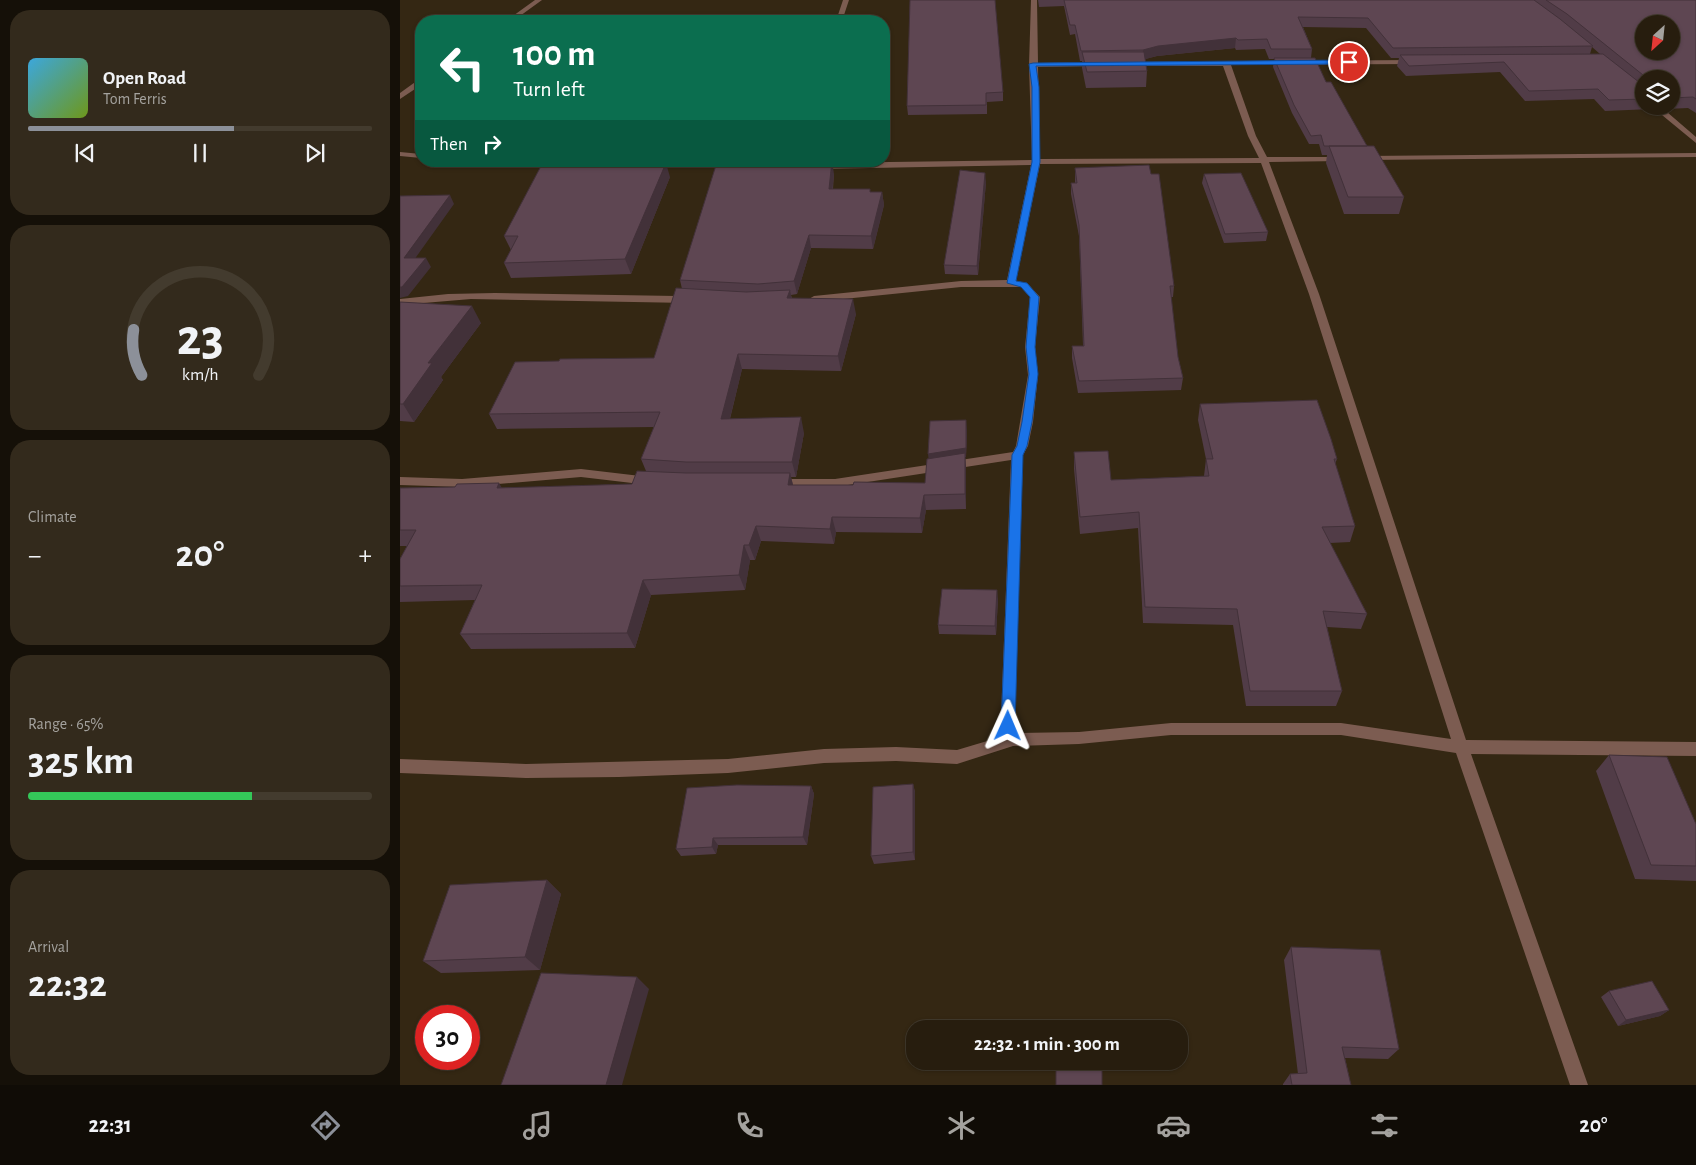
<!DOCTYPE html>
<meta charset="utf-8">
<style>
:root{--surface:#271d0e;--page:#332a1c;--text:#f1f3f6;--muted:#a4a29e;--line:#433b2e;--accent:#8c9099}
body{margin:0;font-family:"Alegreya Sans",sans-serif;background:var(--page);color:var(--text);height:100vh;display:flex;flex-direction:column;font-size:19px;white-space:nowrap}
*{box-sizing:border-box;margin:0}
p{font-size:16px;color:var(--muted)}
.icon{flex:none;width:28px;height:28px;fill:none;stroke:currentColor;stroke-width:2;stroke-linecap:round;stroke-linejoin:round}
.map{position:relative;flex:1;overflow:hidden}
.drawer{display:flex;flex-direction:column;gap:10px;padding:10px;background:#151008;width:400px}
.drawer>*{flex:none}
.banner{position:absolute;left:15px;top:15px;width:475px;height:152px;border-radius:20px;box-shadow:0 1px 4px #0004,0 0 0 1px var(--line);background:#0b6e4f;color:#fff;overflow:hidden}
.needle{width:32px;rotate:207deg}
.buttons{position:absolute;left:1235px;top:15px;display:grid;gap:10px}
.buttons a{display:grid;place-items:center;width:45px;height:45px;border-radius:50%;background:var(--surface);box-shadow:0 1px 4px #0004,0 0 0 1px var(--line);font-size:25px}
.speed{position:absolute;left:15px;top:1005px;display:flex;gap:10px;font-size:25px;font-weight:700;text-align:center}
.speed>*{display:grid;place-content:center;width:65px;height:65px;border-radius:50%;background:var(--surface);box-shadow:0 1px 4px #0004,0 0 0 1px var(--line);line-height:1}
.speed .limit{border:8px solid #d22;background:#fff;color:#111}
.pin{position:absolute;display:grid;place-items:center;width:42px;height:42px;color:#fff;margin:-21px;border:2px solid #fff;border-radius:50%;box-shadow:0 1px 5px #0007}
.me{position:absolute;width:55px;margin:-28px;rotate:1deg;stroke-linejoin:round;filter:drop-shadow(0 0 4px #0008)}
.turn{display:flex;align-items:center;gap:18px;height:105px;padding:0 15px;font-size:22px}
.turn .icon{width:65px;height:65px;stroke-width:2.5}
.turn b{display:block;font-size:35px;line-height:42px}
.then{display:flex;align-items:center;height:48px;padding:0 15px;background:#0003;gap:10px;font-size:19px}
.big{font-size:38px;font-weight:600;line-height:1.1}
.drawer .tile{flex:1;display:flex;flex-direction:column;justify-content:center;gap:8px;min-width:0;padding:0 18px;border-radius:20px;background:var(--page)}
.drawer .dial{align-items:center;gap:0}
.dial svg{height:130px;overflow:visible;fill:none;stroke:var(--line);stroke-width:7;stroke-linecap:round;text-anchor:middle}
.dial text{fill:var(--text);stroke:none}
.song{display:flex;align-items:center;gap:15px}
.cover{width:60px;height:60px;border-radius:8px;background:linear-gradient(135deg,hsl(200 70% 55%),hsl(80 70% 35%))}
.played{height:5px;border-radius:2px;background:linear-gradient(90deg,var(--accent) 60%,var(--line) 60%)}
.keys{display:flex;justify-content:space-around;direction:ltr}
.heat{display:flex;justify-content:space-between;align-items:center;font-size:28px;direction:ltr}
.charge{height:8px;border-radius:4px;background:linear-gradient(90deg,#34c759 65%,var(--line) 0)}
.trip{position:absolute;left:506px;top:1020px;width:282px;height:50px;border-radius:20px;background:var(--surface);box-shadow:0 1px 4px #0004,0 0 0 1px var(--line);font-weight:600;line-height:50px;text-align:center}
.menu{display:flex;height:80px;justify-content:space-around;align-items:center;background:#100c06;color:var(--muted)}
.menu .icon{width:35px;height:35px}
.menu .selected{color:var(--accent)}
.menu b{font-size:22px;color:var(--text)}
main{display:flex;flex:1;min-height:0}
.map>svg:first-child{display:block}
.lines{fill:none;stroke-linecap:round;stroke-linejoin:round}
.minor{fill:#7c5c51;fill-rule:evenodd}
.wall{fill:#513c47;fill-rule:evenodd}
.shaded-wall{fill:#423139}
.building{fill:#5e4652;stroke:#423139;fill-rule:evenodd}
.route{fill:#1a73e8;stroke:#114b97}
</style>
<main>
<section class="drawer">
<div class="tile">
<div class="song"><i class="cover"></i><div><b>Open Road</b><p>Tom Ferris</p></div></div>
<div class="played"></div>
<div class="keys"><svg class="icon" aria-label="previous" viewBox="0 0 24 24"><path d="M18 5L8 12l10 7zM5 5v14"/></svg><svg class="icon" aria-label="pause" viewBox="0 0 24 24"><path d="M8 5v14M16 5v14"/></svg><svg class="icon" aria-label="next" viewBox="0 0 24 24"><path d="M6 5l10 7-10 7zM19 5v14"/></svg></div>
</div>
<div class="tile dial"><svg viewBox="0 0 100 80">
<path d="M14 69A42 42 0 1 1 86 69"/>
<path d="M14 69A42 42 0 0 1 9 41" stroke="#8c9099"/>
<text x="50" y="56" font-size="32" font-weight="700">23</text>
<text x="50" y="72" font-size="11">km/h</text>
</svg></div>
<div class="tile"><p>Climate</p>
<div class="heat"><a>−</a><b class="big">20°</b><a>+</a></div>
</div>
<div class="tile"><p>Range · 65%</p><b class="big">325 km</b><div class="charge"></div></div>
<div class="tile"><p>Arrival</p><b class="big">22:32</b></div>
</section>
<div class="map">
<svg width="1296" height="1085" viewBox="0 0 1296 1085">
<rect width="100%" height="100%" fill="#342713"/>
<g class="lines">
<!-- minor -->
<path class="minor" d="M135,0H142L113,21H106Z
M443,0H449L442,21H436Z
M631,0H637L638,63L698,62L702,64L698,66L638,67L640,159L859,158L848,136L823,66H727V62L1015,60L1019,62L1015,64L831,65L856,136L867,157H942L946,159L942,161L869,162L919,294L1066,740L1296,742V756L1071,754L1188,1085H1170L1056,753L941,735H771L679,744L613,746L557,764L496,761L424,763L328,773L219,777L126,778L0,773V759L126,764L328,759L424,749L496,747L557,750L604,736L601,718L611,460L435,487H377L371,483L377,479H435L613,452L616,446L628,375L625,347L630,297L621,287H561L414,302L409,299L414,296L561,281L607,280L631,165L417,169L413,166L417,163L632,160L629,65ZM861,163L909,294L1051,739L941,723H771L679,732L618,733L615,718L623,455L628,446L633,422L638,375L635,347L640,297L627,283L616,281L640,164Z
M18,80H21V85L0,99V93Z
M1251,106H1260L1296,137V143Z
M0,152L21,154V158L0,156Z
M1296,153V157L965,160L961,158L965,156Z
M166,161H336V162L332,164L213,167L170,163Z
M95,293L277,296L289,297L294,300L289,303L71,299L0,305V299L48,294Z
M181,469L249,477L255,481L249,485L181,477L62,487L0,485V477L62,479Z"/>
</g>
<!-- wall -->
<path class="wall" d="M510,0L603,92V101L587,102V114L508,115L507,106Z
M638,0H1296V113L1288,108L1266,109L1263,106H1271V79H1244V106H1253L1252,109L1205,111L1194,99L1125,101L1100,72L1006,76L997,66L999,58H991L966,28L903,27L912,49L911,58L967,146L1004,197L999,214H944L926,163L927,155H922L919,144H909L892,113L873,67L874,59H869L865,49L836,50L835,48L757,56L745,59L747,71L746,87L686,88L682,68V61H680L675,34L670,35L664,6L639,7ZM1192,47L1200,54H1190Z
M377,163L434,174L433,189L471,192H482L484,205L473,249L411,248L397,294L391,295L392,298L456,314L441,371L342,369L330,419L404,433L396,477H391L393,485H453L525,483L529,459L567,430L566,457H565L566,469V509L526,510L522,533L436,532L434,544L361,541L355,560H350L345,590L251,595L235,648L71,649L60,634L75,600L0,602V559L7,546H0V488H102L232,484L246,471L241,459L254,427L97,429L89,414L159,361L254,358L282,289L280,280Z
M675,168L774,286L773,297H771L778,357L783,378L781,390L678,393L672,358V346H683L679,236L671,194V183H675Z
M804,174L868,232L866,241L824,243L802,183Z
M270,177L231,274L111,278L104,263L111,250L104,236Z
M586,182L578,275L545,274L544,265Z
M0,302L81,323L41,377L43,380L14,422L0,421Z
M800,404L937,459L935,464L955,526L950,542L930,543L967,614L961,629L927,627L942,691L936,706H846L833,625L743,623L738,528L680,534L674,469V452L711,480L804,476L806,459L798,420Z
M598,599L596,635L539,634L538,625Z
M1209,755L1296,824V881L1235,879L1196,771Z
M513,784L515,792V860L474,864L471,856Z
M411,786L414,794L407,845H318L316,854L281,856L276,849Z
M147,880L161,894L140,970L41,973L23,961Z
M891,947L999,1049L988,1059L945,1058L951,1085H883V1084L890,1074H898L884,960Z
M1209,991L1269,1010L1260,1016L1218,1026L1201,997Z"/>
<!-- shaded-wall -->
<path class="shaded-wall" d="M836,38L835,48L757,56L742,60L743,50L758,46Z
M432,161L434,174L431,202L429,189Z
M266,163L270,177L231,274L225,259Z
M585,173L586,182L578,275L577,266Z
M482,192L484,205L473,249L471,236Z
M50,195L54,204L9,267L4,258Z
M409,235L411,248L397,294L394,281Z
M26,258L31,267L8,296L0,298V287Z
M390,290L393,306L387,298Z
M453,299L456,314L441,371L438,356Z
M72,306L81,323L41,377L43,380L14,422L3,404L28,363Z
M338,354L342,369L326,434L321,419Z
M401,417L404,433L396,477L392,462Z
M566,420L567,430L566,457H565L566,469V509L565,494L529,463L528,454Z
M390,473L394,489L388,485Z
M99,483L108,498L97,488Z
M524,495L526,510L522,533L520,518Z
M432,517L436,532L434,544L430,529Z
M356,526L361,541L355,560L349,545Z
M344,545L350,560L345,590L339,575Z
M243,580L251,595L235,648L227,633Z
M597,590L598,599L596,635L595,626Z
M513,784L515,792V860L513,852Z
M411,786L414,794L407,845L403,837Z
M313,838L318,845L316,854L312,847Z
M147,880L161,894L140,970L125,957Z
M237,977L249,989L222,1085H206Z
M1269,1010L1260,1016L1218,1026L1226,1020Z"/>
<!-- building -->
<path class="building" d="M510,0H595L603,92L586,93V105L507,106Z
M664,0H1134L1160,19L1193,46L993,48L968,18L898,17L912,49H871L867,39L838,40L836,38L758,46L743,50L681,51L675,25H670Z
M1146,0H1296V99L1293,97L1271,98V79H1248L1167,14ZM1244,24H1271V51H1244Z
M682,52H744L747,71L687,72Z
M1203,54L1244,86V99L1209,100L1198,89L1129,91L1104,62L1009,66L1000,55Z
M874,58H915L926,82H931L967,146H924L921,135L911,136L894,105Z
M929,146H974L1004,197H948Z
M330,161H376L377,163L432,161L429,189H470V192H482L471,236L409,235L394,281L358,284L280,280L317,162Z
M266,163L225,259L104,263L118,236H104L141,166Z
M749,165L751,174H759L774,286H770L778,357L783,378L679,381L672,346H684L679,225L671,183H677L675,168Z
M560,170L585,173L577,266L544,265Z
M841,173L868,232L825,234L804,174Z
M50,195L4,258H26L2,287H0V196Z
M276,288L346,292L390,290L387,298L453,299L438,356L338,354L321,419L401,417L392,462H286L241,459L260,412L89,414L115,362L159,361L160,359L254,358Z
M0,302L72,306L28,363H32L3,404H0Z
M917,400L931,439L937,459H934L955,526L922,527L967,614L923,611L942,691H850L837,609L745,607L739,512L680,517L674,452L708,451L711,480L809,476L806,459H813L800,404Z
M566,420V448L528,454L530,421Z
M565,453V494L524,495L520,518L432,517L430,529L356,526L349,545H344L339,575L243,580L227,633L60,634L82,585L0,586V559L16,530H0V488L55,487L57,484L99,483L97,488L232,484L237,471L286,473H390L388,485H453L454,482L525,483L527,459Z
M542,589L597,590L595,626L538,625Z
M1209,755L1267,757L1296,824V866L1251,865Z
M513,784V852L471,856L473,787Z
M337,785L411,786L403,837L313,838L312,847L276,849L287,788Z
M147,880L125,957L23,961L50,885Z
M891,947L980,950L999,1049L942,1047L951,1085H892L890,1074L907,1073Z
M141,973L237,977L206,1085H101Z
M1252,981L1269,1010L1226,1020L1209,991Z
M656,1061H702V1085H656Z"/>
<!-- route -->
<path class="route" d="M949,60L951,61V64L636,66L639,87L640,162L616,281L627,283L639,297L635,347L638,374L632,422L627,446L623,455L615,726L613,730L608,731L603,730L601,726L612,455L617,446L622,422L629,374L626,347L630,297L621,287L607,283L632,162V87L629,64L633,63Z"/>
</svg>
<div class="buttons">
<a><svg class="needle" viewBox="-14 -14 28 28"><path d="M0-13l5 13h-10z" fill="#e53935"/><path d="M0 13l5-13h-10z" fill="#a4a29e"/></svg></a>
<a><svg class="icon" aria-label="layers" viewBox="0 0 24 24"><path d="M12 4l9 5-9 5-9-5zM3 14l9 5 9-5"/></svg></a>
</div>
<div class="speed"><div class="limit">30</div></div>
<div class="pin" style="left:949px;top:62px;background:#d93025"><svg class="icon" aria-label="arrive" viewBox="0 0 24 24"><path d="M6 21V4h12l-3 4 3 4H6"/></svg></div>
<svg class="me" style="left:608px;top:726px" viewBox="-20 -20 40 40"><path d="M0-17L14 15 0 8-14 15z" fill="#1a73e8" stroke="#fff" stroke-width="4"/></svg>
<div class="trip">22:32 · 1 min · 300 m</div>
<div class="banner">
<div class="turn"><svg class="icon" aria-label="left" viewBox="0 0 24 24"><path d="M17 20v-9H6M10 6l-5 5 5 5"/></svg><div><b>100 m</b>Turn left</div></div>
<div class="then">Then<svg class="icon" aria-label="right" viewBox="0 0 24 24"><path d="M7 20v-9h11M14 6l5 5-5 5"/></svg></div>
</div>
</div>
</main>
<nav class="menu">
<b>22:31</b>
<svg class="icon selected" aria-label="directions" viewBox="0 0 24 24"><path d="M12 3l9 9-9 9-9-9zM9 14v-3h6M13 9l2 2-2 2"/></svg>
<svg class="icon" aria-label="music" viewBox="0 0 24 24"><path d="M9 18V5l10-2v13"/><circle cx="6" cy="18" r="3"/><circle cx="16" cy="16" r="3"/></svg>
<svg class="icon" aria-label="phone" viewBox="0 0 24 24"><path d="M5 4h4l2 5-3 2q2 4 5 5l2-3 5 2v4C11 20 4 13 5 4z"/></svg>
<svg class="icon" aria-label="climate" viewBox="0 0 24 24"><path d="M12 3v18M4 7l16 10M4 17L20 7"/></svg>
<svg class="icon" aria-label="car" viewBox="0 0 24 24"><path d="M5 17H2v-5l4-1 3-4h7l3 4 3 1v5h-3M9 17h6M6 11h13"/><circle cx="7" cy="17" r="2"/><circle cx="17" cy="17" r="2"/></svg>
<svg class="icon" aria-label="filters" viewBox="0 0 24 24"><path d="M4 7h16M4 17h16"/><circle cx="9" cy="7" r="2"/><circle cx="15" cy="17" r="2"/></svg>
<b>20°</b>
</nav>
